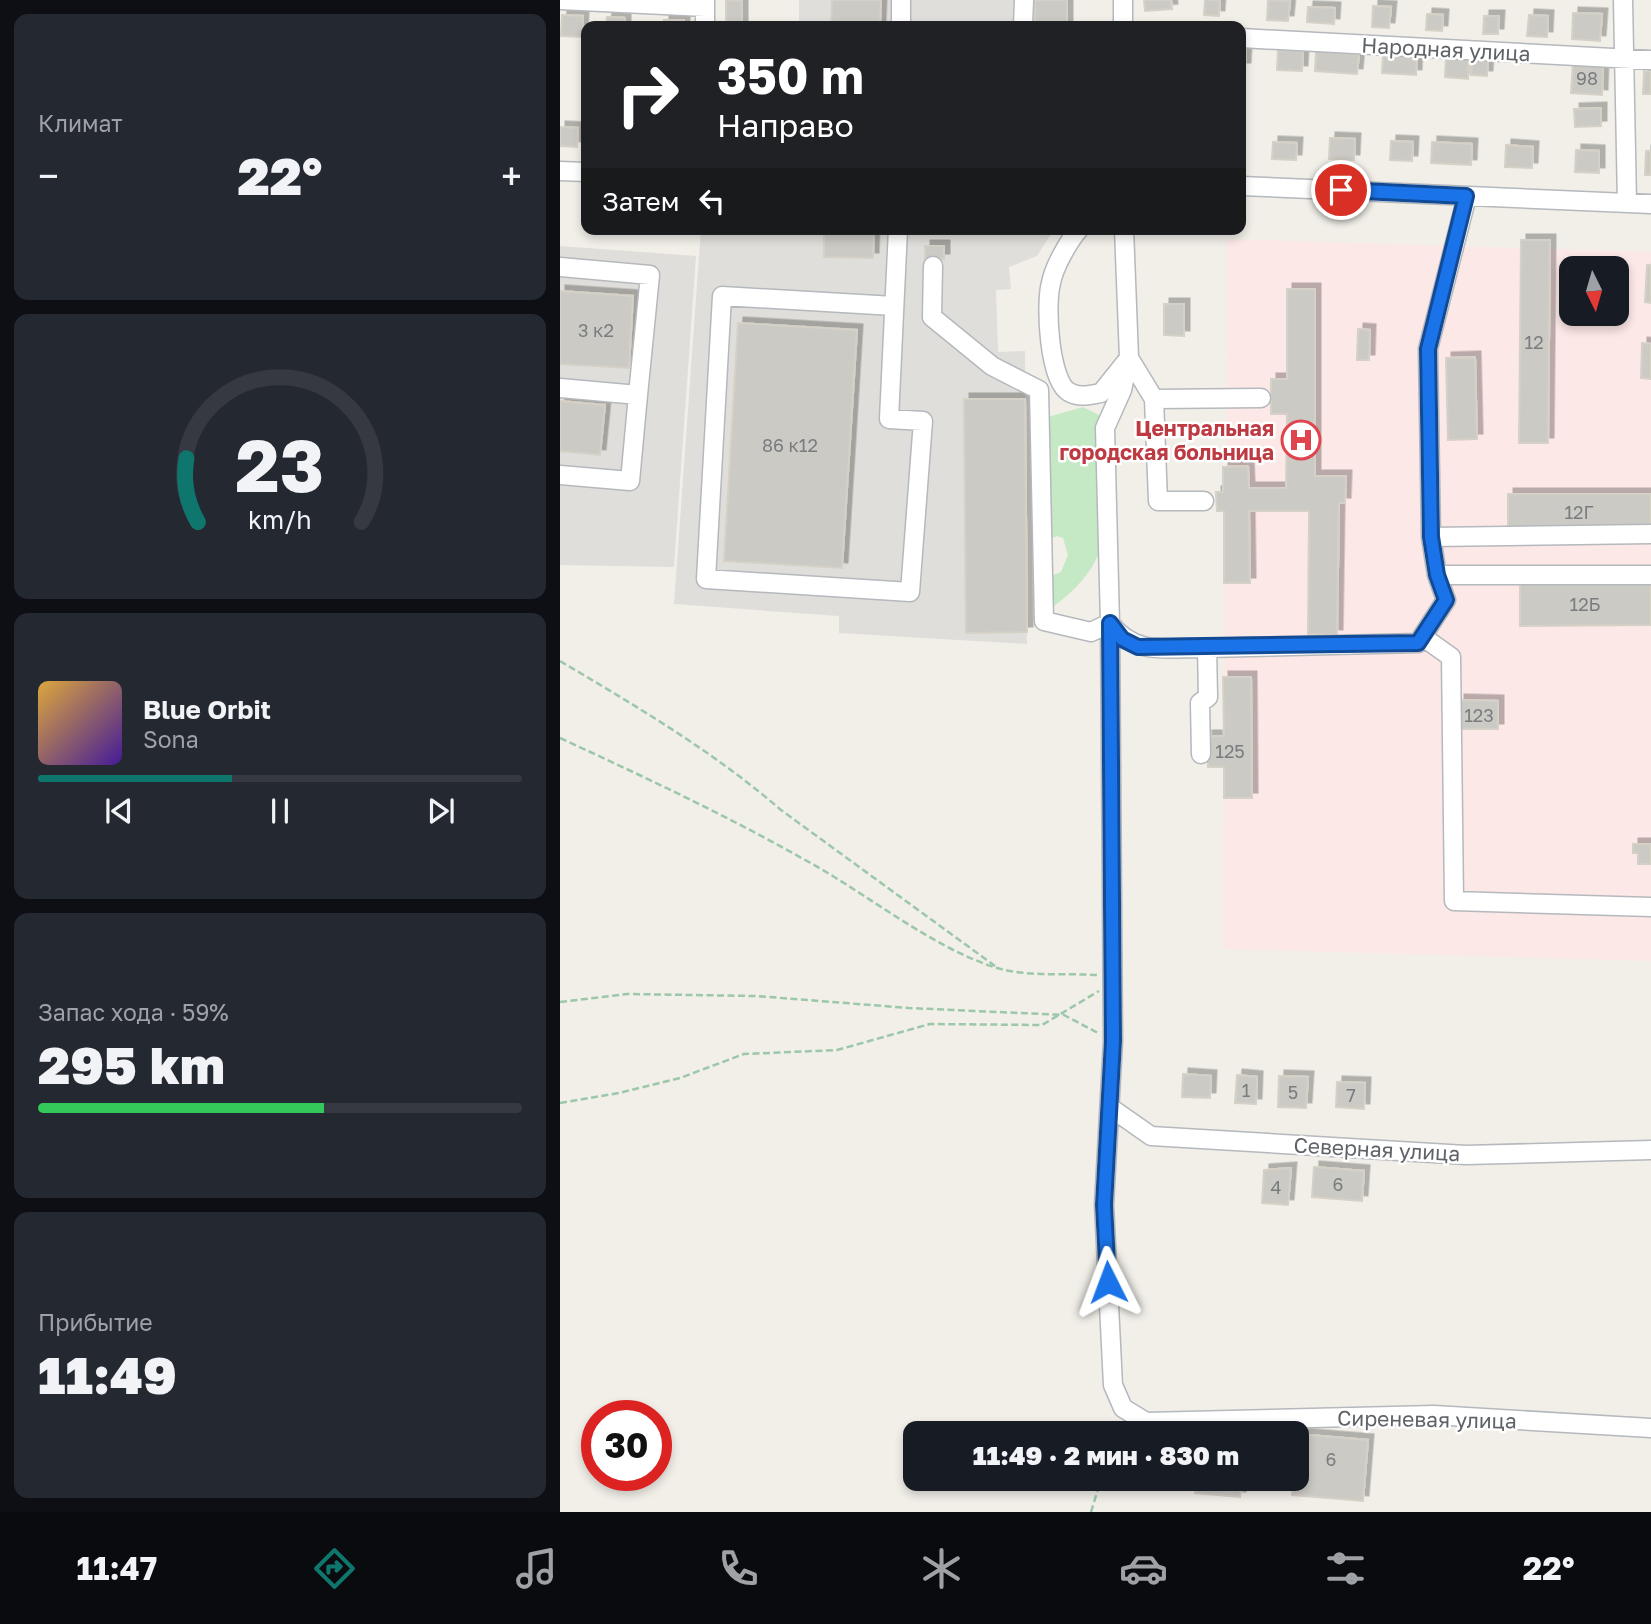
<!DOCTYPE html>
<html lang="ru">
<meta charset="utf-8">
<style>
:root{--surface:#171b24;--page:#242831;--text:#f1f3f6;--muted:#9ea1a6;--line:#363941;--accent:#0f766e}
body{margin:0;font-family:"Golos Text",sans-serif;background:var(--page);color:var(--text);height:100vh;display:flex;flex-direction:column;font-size:26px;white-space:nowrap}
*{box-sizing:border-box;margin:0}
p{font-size:23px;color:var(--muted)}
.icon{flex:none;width:38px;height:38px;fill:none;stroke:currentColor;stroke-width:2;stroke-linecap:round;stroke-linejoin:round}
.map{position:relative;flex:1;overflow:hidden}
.sheet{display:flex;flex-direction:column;gap:14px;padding:14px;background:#0d0f14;width:560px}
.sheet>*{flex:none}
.top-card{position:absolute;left:21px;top:21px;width:665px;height:214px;border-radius:14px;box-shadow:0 4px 10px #0003;background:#202124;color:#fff;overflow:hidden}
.needle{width:46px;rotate:175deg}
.controls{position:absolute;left:999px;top:256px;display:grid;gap:14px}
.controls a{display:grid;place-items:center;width:70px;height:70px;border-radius:14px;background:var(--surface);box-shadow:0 4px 10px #0003;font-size:35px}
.speed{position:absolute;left:21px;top:1400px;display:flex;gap:14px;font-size:35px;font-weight:700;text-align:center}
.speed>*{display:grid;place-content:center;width:91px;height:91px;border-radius:50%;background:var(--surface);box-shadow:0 4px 10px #0003;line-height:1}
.speed .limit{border:10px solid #d22;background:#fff;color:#111}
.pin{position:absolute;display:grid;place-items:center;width:60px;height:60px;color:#fff;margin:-30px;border:4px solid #fff;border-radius:50%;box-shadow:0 2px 7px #0007}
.me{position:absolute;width:77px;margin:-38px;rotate:357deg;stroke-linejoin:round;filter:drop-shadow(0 0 5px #0008)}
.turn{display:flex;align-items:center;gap:24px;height:147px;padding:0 21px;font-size:32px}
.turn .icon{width:91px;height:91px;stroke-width:2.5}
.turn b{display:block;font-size:49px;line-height:60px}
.then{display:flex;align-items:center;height:66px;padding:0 21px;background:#0003;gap:14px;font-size:26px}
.big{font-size:52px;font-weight:800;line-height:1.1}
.sheet .card{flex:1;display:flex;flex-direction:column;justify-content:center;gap:10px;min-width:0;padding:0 24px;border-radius:14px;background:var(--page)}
.sheet .dial{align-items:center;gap:0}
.dial svg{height:182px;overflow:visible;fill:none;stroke:var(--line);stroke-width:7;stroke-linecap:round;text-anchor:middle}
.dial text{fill:var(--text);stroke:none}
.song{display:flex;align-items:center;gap:21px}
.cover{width:84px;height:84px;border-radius:10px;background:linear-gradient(135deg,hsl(40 70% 55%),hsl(260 70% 35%))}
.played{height:7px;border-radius:4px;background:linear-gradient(90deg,var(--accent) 40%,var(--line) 40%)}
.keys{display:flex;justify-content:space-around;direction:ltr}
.heat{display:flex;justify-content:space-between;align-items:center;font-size:38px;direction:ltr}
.charge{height:10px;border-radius:5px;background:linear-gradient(90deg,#34c759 59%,var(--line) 0)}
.trip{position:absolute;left:343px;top:1421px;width:406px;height:70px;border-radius:14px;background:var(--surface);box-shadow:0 4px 10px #0003;font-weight:800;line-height:70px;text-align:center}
.tab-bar{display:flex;height:112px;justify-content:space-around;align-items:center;background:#090b0e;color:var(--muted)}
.tab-bar .icon{width:49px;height:49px}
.tab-bar .active{color:var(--accent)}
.tab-bar b{font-size:32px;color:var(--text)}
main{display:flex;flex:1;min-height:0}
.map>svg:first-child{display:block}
.industrial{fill:#e0deda}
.medical{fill:#fce8e6;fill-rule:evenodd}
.green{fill:#c5e8c5}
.building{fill:#cccac5;stroke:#d6d1c6;stroke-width:2;filter:url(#shadow)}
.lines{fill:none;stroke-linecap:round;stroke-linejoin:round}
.minor-casing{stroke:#b5b8bc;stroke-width:21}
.path{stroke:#9cc7a9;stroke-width:2.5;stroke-dasharray:7 3.5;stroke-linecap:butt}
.minor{stroke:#fff;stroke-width:18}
.route-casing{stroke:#114b97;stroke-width:18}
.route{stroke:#1a73e8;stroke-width:12}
.labels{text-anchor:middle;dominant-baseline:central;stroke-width:5;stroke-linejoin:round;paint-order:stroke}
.number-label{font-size:18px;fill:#7a7d7f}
.street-label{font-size:21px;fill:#5f6368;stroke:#fff}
.health-label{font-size:21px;font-weight:bold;fill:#be3a42;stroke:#fff;text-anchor:end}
</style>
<main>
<section class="sheet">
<div class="card"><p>Климат</p>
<div class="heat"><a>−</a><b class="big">22°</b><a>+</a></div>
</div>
<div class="card dial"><svg viewBox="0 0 100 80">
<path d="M14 69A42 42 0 1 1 86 69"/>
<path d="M14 69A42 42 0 0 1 9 41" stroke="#0f766e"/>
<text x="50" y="56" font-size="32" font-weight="700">23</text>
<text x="50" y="72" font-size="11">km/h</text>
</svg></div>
<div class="card">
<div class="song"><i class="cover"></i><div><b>Blue Orbit</b><p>Sona</p></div></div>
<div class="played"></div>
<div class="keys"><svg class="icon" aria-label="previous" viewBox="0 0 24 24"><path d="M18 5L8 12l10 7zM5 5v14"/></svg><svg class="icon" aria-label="pause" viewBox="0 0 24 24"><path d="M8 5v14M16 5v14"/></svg><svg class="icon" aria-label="next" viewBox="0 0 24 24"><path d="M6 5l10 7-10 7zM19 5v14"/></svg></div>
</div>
<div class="card"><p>Запас хода · 59%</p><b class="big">295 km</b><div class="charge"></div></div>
<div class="card"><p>Прибытие</p><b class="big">11:49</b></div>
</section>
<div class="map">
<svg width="1091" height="1512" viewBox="0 0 1091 1512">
<defs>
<filter id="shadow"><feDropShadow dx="5.5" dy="-5.5" stdDeviation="0" flood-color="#0004"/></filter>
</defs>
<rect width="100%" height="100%" fill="#f1efe8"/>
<!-- industrial -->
<path class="industrial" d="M239,0H454V26H239Z
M141,229H494L477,256L449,267L451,289L436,290L438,352L465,351L467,644L279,633V616L114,604Z
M0,246L136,256L114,567L0,565Z"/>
<!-- medical -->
<path class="medical" d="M666,239L1091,252V961L663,949L664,767H648L647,736H664V512L657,511L656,492L663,491V467L667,466ZM1012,268H1057V313H1012Z"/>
<!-- green -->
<path class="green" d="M523,407L539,415C540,448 550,527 538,555C529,577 508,597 488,610L486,578L501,572L508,555L503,538L497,536L485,541L481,419Z"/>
<!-- building -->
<path class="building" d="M166,0L182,1V26H166Z
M272,0H321L320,26H271Z
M475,0H507V26H475Z
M584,0H611L612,9L585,11Z
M645,0H660L659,16L644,15Z
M708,0L730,1L728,21L707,20Z
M813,6L831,7L829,28L812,27Z
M748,7L775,8L774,24L747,22Z
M1013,13L1042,14L1040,41L1012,39Z
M867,14L883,15L882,31L866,30Z
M2,15L23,16L22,37L1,36Z
M969,15L988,16L987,37L967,36Z
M924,16H939L938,34H923Z
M47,17L65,18V26H46Z
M104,20H124V26H104Z
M681,48L686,49L685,68H681Z
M718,50L743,51L742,71L717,70Z
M756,51L799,54L797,74L755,71Z
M823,54L857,56L856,75L822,73Z
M886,57L909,58L908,79L885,77Z
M912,58L928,59L927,76L911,75Z
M1013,62L1043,64L1042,95L1011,93Z
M1084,71L1091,72V94H1083Z
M1041,108V126L1015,127L1014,109Z
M0,127L18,128L17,147L0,146Z
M770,138L795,139L794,160L769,159Z
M831,141L853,142L852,161L830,160Z
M713,142L737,143L736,160L712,159Z
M872,142L912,144L911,165L871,163Z
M946,145L973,147L972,168L945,167Z
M1016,150L1039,151V173L1015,172Z
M1086,151H1091V175H1085Z
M264,229H314L313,258L264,257Z
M961,240H990L988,443H959Z
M365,246H384V259H365Z
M1087,265H1091V303L1085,302Z
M727,289H755V476H786L785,503H779L777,635L748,634L749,511H689L690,583H664V511H657L656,492H663V467L688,466L689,488H726L727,414H711V379H727Z
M0,291L73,296L69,368L0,364Z
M604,304H624V336L604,335Z
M178,323L297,330L282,568L164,561Z
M798,329L810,330L809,360H797Z
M1082,343L1091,344V379L1081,378Z
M915,357L917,439L888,440L886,358Z
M404,399H465L467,632L406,633Z
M0,401L45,405L40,455L0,451Z
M948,494H1091V530H948Z
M960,582H1091V625L960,626Z
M663,677H691L692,798H664V767H648L647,736H664Z
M899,700L938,701V729H899Z
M1073,844H1091V864H1078V853H1073Z
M623,1074L651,1076L650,1098L622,1097Z
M677,1075L697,1077L696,1104L675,1103Z
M719,1076L748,1077L746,1108L718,1107Z
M777,1082L805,1083L804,1109L776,1107Z
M754,1167L804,1171L802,1201L752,1197Z
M731,1168L728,1205L702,1203L704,1170Z
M737,1434L808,1440L803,1501L732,1495L733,1479H737Z
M636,1479H682L680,1497L635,1493Z"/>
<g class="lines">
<defs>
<path id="minor" d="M0,0L145,7
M1063,0L1067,203
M145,26V0
M341,26V0
M463,26L464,0
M563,26V0
M681,38L1091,60
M0,171L26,172
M681,186L1091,204
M907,196L868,349L871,537L877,575H1091
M519,229C508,242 494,267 491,283C485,304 489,381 509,392C519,398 529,395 541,393L569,358L594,399L701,398
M564,229L569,358L562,390L545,428L550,623L553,1041L544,1205L553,1385L563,1408L586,1422L874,1415L1091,1428
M373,266L372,317L432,366L479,390L484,621L531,632L550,623C575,657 608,647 647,648L648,697L640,703L641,754
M0,267L90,275L78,395L0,388
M334,306L162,296L146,579L350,592L363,421L329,419L338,229
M594,399L598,501H644
M0,475L70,481L78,395
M871,537L1091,534
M863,637L891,657L894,901L1091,907
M647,648L858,643L886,600L877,575
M551,1108L591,1136L906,1155L1091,1150"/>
</defs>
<!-- minor casing -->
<use href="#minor" class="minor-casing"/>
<!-- path -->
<path class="path" d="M0,661C76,706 154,752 221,810L435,966
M0,738C89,779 176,820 261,869C316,901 376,949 437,968C469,977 504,973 537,975
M0,1002L67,994L196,996L349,1008L504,1015L538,1033
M0,1103L59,1093L120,1078L184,1054L277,1050L370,1024L482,1025L539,991
M556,1433L559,1422
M531,1512L541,1479"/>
<!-- minor -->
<use href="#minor" class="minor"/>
</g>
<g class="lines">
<defs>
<path id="route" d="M548,1282L544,1205L553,1041L550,623L562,639L578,647L858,643L886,600L877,575L871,537L868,349L906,196L781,190"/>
</defs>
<!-- route casing -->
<use href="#route" class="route-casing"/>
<!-- route -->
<use href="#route" class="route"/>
</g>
<!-- icons -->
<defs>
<symbol id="hospital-ring" viewBox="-11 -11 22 22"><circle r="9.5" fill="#fff" stroke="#e0444e" stroke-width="1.5"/><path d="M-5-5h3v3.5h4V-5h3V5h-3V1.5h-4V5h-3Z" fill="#e0444e"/></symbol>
</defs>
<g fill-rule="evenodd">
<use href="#hospital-ring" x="719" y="418" width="44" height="44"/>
</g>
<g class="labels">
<!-- number labels -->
<g class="number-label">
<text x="1027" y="78">98</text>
<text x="36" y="330">3 к2</text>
<text x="974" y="342">12</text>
<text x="230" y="445">86 к12</text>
<text x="1019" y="512">12Г</text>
<text x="1025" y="604">12Б</text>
<text x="919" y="715">123</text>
<text x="670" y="751">125</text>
<text x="686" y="1090">1</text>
<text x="733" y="1092">5</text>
<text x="791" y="1095">7</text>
<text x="778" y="1184">6</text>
<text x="716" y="1187">4</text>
<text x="771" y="1459">6</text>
</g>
<!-- street labels -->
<g class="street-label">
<text transform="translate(886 49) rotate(3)">Народная улица</text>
<text transform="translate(817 1149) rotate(3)">Северная улица</text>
<text transform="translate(867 1419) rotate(1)">Сиреневая улица</text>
</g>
<!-- health labels -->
<g class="health-label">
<text x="714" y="428">Центральная<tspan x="714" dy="24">городская больница</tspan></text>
</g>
</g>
</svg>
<div class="controls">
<a><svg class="needle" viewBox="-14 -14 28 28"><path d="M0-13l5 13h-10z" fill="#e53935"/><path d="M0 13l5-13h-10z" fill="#9ea1a6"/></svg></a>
</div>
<div class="speed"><div class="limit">30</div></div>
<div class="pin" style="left:781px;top:190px;background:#d93025"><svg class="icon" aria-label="arrive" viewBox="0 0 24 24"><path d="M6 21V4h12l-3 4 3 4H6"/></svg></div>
<svg class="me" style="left:548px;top:1282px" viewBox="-20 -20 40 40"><path d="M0-17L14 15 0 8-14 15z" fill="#1a73e8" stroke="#fff" stroke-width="4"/></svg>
<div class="trip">11:49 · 2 мин · 830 m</div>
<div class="top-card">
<div class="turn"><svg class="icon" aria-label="right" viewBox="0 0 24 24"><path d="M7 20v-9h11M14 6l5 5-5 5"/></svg><div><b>350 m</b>Направо</div></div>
<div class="then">Затем<svg class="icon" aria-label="left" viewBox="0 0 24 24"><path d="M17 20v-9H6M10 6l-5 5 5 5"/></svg></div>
</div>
</div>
</main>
<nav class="tab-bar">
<b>11:47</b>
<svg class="icon active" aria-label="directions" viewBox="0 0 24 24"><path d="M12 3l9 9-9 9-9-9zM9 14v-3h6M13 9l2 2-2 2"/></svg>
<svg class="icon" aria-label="music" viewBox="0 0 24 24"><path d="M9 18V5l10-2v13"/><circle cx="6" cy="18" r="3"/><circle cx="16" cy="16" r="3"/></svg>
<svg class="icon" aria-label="phone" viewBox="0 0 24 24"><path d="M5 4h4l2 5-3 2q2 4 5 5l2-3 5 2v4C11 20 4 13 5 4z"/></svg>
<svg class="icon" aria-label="climate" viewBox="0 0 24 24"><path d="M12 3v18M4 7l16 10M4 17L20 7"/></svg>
<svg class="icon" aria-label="car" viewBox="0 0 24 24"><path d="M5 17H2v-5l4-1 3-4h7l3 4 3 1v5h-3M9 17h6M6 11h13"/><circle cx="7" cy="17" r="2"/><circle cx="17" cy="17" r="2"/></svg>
<svg class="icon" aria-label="filters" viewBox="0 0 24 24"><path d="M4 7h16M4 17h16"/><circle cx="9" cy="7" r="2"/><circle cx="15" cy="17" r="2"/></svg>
<b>22°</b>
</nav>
